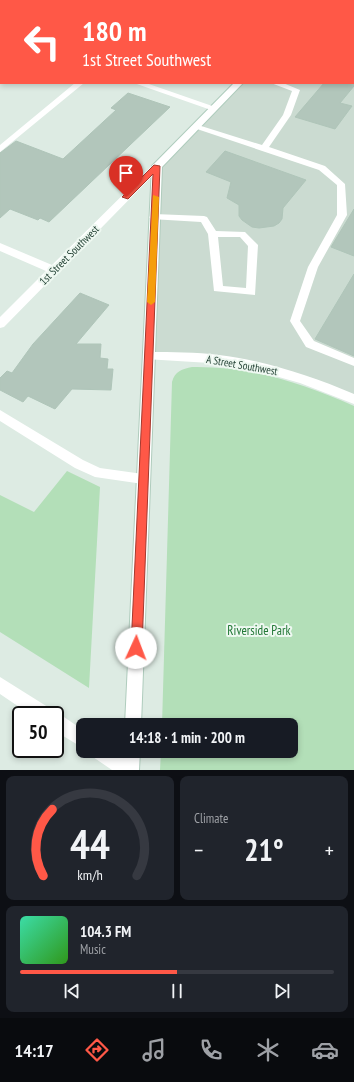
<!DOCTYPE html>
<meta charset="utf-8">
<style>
:root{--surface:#171b24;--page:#20242c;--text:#f1f3f6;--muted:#9ea1a6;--line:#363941;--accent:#ff5847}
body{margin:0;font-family:"PT Sans Narrow",sans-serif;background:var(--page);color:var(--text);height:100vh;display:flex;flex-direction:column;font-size:15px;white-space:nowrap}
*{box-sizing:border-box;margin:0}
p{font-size:13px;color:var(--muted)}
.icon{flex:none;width:22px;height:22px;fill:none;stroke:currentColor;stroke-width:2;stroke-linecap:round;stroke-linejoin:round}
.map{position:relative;height:770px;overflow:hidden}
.sheet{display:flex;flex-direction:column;gap:6px;padding:6px;background:#0d0f14;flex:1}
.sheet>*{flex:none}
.banner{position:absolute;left:0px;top:0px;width:354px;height:84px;box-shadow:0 2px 6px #0003;background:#ff5847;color:#fff;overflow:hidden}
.speed{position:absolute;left:12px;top:706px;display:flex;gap:8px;font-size:20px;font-weight:700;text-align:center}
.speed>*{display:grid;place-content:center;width:52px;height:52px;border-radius:50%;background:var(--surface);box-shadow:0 2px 6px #0003;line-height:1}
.speed .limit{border:2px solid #111;border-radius:6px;background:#fff;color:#111}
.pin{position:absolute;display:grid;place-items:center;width:34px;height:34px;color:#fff;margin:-41px -17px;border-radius:50% 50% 50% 0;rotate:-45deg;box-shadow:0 0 4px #0007}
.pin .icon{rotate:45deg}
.me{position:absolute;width:44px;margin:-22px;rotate:2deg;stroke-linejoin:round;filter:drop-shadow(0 0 3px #0008)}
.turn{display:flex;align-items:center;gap:14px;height:84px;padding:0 16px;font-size:18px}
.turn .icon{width:52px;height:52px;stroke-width:2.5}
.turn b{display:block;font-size:28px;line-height:34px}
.big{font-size:30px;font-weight:700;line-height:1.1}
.sheet .widget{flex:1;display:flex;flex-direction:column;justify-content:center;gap:6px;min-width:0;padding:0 14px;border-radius:8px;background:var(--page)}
.sheet .dial{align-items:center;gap:0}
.dial svg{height:104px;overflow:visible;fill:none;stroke:var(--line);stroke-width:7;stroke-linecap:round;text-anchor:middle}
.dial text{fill:var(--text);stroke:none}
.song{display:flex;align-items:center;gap:12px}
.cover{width:48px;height:48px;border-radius:6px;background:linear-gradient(135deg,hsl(160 70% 55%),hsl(110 70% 35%))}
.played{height:4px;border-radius:2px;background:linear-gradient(90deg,var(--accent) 50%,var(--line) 50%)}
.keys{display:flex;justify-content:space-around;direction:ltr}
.heat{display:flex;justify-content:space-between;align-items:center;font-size:22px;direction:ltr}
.sheet .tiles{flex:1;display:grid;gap:6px;grid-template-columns:1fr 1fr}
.widget:last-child{grid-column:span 2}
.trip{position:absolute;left:76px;top:718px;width:222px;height:40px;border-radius:8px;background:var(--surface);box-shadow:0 2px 6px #0003;font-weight:700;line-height:40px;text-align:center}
.tab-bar{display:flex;height:64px;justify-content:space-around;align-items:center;background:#090b0e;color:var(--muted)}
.tab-bar .icon{width:28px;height:28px}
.tab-bar .active{color:var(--accent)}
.tab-bar b{font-size:18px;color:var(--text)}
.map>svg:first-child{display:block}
.built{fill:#cbdbd1}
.green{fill:#b3dfb8}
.building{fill:#b2c6bb;stroke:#afc5b9}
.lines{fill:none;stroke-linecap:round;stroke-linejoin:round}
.secondary-casing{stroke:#afccbd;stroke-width:2}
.service{fill:#fff;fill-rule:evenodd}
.minor{fill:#fff;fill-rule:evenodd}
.tertiary{fill:#fff;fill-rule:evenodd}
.secondary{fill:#fff;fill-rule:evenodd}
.route{fill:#ff5847;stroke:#a6392e}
.slow{fill:#f59e0b}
.labels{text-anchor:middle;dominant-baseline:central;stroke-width:4;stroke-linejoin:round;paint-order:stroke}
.street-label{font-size:11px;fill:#1d3c2f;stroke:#eef8f1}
.near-park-label{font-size:13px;fill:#227836;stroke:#eef8f1}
</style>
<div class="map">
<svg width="354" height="770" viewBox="0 0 354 770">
<rect width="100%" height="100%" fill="#ddebe3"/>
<!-- built -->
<path class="built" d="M321,0H354V399L267,367L149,356L157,166L239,83H353V1H320Z"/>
<!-- green -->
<path class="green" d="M192,367C251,366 301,383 354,406V770H160L161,751H291V725H162L172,382C175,371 182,369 192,367Z
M67,471L100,487L89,688L0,632V495L34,512Z"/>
<!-- building -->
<path class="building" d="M324,83H354V86L340,103L352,106L335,129L295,117Z
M128,93L170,107L49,222L40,218L38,220L10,209L0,218V153L16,141L63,159L116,110L111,108Z
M225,151L306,180L283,208L282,219L279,223L274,226L259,228L252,227L242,220L239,216V205L227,198L231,182L206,172Z
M354,209V256L331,247Z
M354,274V356L315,339Z
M80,293L109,305L76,344H101L100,358L108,359L107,369H113L111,390L72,389L55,409L28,396L23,402L0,390V378L7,371L12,373L33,344Z"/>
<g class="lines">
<defs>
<path id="secondary" d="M317,0H325L316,1Z
M234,83H243L162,167L141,725H125L152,166Z
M124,751H140L139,770H123Z"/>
</defs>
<!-- secondary casing -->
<use href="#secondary" class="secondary-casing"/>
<!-- service -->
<path class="service" d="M353,43H354V47H353Z
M75,83H84L0,152V145Z
M271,83H283L300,90L291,115L269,147L325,166L345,184L347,215L318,267L300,321L314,341L354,358V366L306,347L290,321L308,267L337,215V185L319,170L191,127L195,125H198L262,145L283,115L292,91Z
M154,214L204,216L207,217L216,231L245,232L258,245L255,295L214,291L208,234L201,222L151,219L149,217ZM218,237H240L248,246L246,288L223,286Z
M0,410L83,460L100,468L143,474L147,475L149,479L147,483L143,484L95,477L75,468L0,421Z"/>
<!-- minor -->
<path class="minor" d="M0,19H1V23H0Z
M0,35H1V40H0Z
M134,83H146L218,108L214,111L211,110Z
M157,163L162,166L160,168L4,327L0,328V317L46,271L0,251V243L52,265L154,164Z
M149,352C172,352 196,352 219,355C266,361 311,376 354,394V404L300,383L254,370L210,363L145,359L143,356L145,353Z
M0,677L51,709L53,714L61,715L83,730V748L55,731V715H31L0,694Z
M91,751H113L133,764L135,770H112L93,757Z"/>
<!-- tertiary -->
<path class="tertiary" d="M36,0H44L35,1Z"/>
<!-- secondary -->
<use href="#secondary" class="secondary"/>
</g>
<!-- route -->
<path class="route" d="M154,165L160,166L142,648L140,652L136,654L132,652L131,648L153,174L128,199L122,197Z"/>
<!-- slow -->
<path class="slow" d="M153,195L159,197L155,302L151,305L147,302Z"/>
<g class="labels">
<!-- street labels -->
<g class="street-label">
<text transform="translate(69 255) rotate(-45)">1st Street Southwest</text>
<text transform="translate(242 365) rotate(10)">A Street Southwest</text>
</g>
<!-- near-park labels -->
<g class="near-park-label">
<text x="259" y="630">Riverside Park</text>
</g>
</g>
</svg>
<div class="speed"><div class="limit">50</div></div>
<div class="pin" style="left:126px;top:197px;background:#d93025"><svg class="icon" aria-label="arrive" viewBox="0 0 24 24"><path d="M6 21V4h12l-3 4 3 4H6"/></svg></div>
<svg class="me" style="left:136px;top:648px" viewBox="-20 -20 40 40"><circle r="19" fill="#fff"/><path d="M0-13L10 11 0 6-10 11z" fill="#ff5847"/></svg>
<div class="trip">14:18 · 1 min · 200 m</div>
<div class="banner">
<div class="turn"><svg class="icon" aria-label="left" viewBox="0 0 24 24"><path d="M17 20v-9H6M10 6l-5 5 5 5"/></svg><div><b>180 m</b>1st Street Southwest</div></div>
</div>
</div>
<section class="sheet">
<div class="tiles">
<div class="widget dial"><svg viewBox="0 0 100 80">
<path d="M14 69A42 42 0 1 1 86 69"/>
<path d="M14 69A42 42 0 0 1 21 18" stroke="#ff5847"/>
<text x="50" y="56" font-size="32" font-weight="700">44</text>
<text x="50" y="72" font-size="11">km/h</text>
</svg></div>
<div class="widget"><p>Climate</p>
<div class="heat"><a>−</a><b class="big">21°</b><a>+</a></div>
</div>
<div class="widget">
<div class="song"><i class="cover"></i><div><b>104.3 FM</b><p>Music</p></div></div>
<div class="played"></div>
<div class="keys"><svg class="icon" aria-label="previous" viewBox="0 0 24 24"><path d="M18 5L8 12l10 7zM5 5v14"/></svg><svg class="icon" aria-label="pause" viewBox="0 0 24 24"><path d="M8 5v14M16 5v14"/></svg><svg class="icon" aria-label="next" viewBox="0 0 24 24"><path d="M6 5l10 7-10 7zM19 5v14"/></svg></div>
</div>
</div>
</section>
<nav class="tab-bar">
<b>14:17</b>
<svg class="icon active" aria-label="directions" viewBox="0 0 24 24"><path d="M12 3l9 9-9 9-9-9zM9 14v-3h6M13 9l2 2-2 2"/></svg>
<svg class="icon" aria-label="music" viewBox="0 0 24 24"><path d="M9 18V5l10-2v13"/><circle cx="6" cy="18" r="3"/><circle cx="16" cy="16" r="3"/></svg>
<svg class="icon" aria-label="phone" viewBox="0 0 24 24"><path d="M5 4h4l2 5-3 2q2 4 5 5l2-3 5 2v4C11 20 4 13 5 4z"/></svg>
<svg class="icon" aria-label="climate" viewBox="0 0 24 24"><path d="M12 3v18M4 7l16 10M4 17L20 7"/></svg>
<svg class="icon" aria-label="car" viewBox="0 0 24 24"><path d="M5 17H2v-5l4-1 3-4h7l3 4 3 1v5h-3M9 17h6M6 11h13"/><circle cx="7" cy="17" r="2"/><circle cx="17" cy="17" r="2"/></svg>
</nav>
